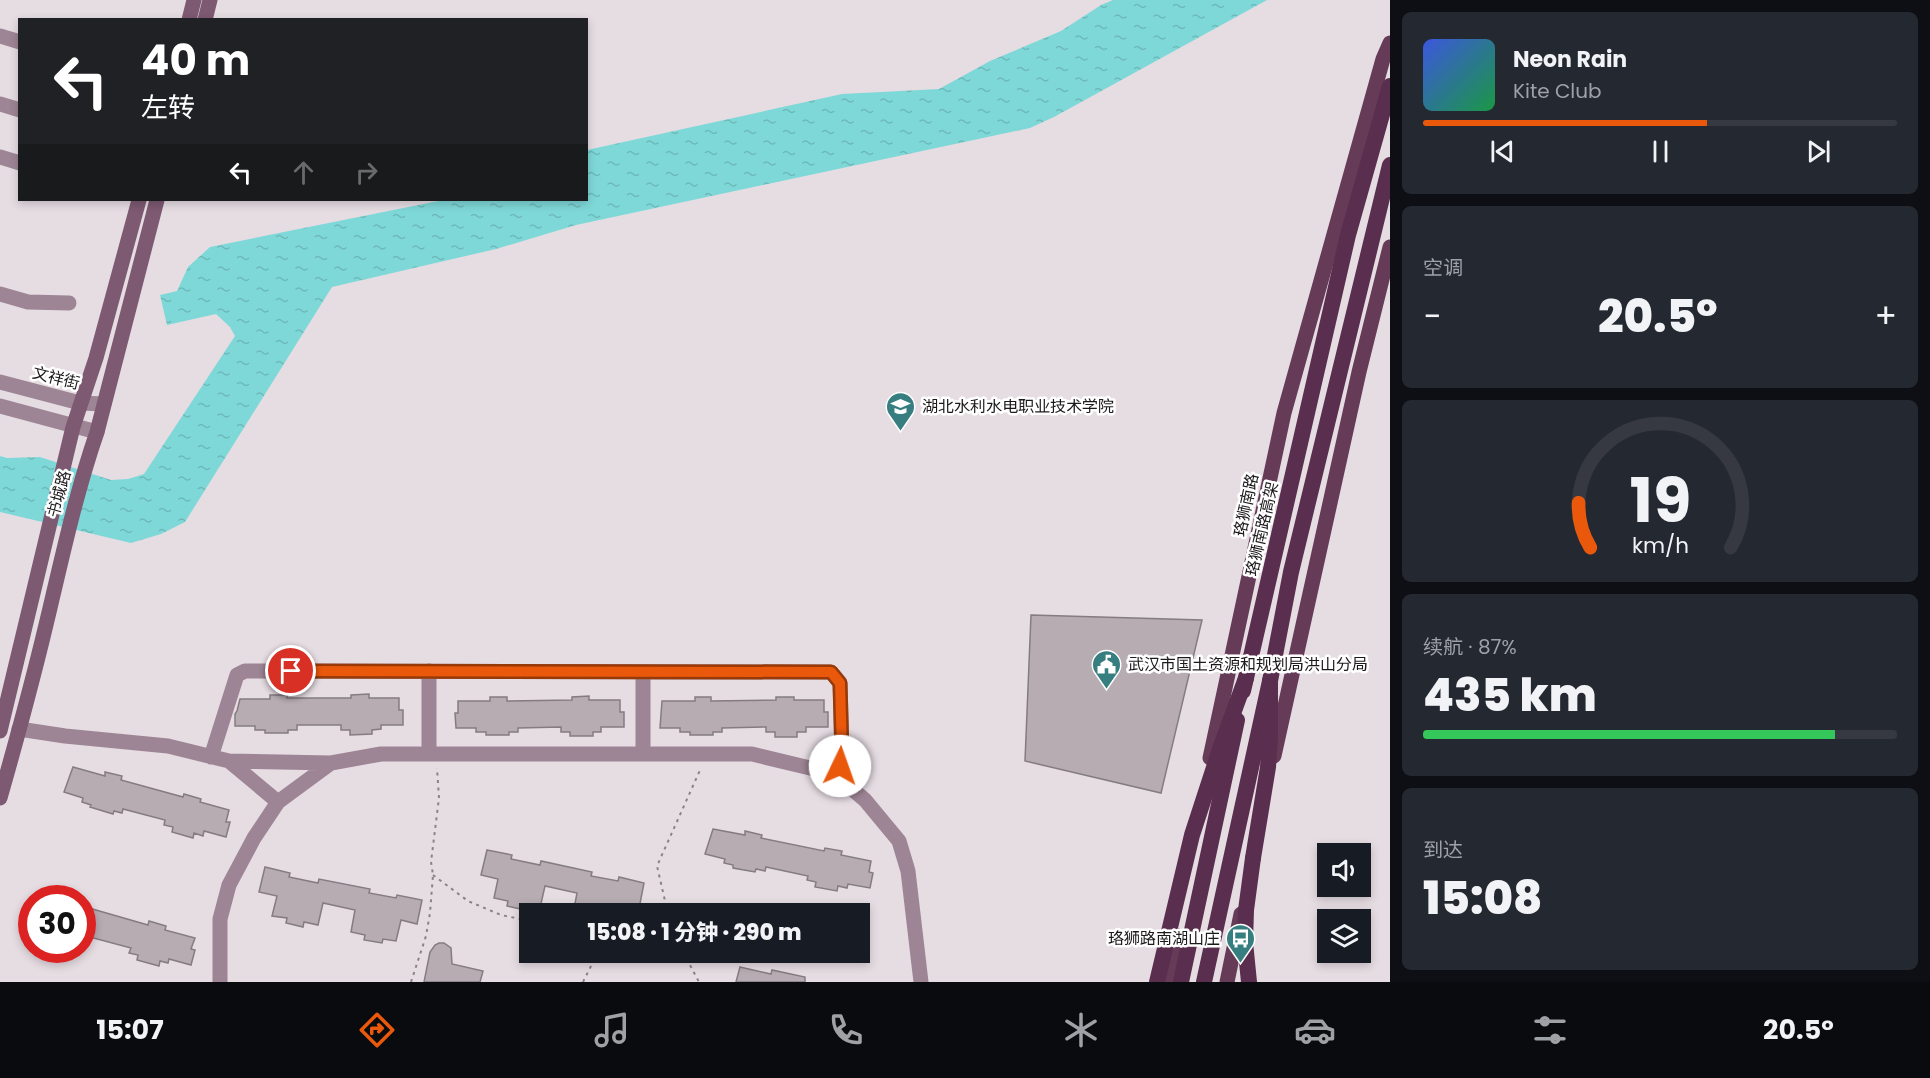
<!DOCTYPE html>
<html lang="zh">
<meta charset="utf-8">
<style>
:root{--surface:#171b24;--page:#242831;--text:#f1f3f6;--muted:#9ea1a6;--line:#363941;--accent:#ea580c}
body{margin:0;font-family:Poppins,"Noto Sans SC",sans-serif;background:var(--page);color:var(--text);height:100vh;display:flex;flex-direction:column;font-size:22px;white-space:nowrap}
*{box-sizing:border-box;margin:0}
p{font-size:20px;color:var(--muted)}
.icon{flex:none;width:33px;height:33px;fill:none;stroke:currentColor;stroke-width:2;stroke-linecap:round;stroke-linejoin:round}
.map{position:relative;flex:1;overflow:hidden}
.side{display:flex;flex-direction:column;gap:12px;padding:12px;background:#0d0f14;width:540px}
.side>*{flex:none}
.hud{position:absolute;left:18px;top:18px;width:570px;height:183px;border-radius:0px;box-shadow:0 3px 9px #0003;background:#202124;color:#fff;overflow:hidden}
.buttons{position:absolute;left:1317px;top:843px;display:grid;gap:12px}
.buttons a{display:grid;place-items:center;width:54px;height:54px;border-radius:0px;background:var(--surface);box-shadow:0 3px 9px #0003;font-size:30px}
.speed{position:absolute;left:18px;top:885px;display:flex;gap:12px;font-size:30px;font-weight:700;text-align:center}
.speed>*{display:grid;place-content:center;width:78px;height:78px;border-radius:50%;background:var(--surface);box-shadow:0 3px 9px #0003;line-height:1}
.speed .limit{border:9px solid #d22;background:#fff;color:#111}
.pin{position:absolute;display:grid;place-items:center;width:51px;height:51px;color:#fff;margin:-26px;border:3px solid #fff;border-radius:50%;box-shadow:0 2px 6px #0007}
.me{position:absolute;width:66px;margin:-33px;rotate:3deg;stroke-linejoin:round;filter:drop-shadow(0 0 4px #0008)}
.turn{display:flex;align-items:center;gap:21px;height:126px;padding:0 24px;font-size:27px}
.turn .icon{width:78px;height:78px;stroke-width:2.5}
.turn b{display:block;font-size:42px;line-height:51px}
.lanes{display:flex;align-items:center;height:57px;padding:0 24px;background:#0003;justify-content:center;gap:30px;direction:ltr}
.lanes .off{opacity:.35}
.big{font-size:45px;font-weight:800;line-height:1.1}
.side .tile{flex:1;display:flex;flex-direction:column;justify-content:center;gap:9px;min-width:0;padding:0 21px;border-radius:9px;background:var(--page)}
.side .dial{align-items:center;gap:0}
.dial svg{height:156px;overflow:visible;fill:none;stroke:var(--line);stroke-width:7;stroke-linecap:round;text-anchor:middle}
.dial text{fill:var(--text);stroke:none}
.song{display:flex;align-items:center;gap:18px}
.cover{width:72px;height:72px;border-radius:9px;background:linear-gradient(135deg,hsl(230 70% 55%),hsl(140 70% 35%))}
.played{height:6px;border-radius:3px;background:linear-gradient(90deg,var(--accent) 60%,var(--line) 60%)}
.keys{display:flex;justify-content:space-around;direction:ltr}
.heat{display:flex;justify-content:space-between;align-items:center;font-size:33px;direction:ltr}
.charge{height:9px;border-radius:4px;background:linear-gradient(90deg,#34c759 87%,var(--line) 0)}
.trip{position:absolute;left:519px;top:903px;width:351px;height:60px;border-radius:0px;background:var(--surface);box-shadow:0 3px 9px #0003;font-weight:800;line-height:60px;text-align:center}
.dock{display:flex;height:96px;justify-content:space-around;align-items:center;background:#090b0e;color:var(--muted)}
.dock .icon{width:42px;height:42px}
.dock .current{color:var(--accent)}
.dock b{font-size:27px;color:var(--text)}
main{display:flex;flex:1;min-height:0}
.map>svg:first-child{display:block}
.water{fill:url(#water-ripples)}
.building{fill:#b6acb2;stroke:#857c82;stroke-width:1.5}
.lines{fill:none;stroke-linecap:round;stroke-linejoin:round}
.path{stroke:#898387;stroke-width:2;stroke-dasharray:3 4.5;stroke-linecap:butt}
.minor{stroke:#9e8595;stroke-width:15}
.tertiary{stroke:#9e8595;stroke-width:15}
.secondary{stroke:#7d5972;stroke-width:15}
.primary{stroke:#653b58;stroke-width:15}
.trunk{stroke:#5a2e4e;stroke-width:16}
.trunk-bridge{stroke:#5a2e4e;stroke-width:16}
.route-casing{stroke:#983908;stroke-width:15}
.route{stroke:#ea580c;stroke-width:10}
.labels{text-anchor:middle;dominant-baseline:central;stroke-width:5;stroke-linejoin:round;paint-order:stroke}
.street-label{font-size:16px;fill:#1c191b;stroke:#fff}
.poi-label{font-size:16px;fill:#1c191b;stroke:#fff;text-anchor:start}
</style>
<main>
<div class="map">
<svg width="1390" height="982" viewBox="0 0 1390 982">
<defs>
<pattern id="water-ripples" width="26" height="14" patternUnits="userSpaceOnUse" patternTransform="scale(1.5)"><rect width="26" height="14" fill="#7fd8d8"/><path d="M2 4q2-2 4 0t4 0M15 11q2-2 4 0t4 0" fill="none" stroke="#6db9b9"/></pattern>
</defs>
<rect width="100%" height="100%" fill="#e6dde3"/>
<!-- water -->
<path class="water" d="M1113,0H1267L1054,117L1030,128L576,225L496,249L332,287L185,522L161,534L131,543L0,512V456L7,458L40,457L111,480L128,479L144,474L235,336L230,327L216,314L167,325L160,295L177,291L188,267L210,247L443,200H586L587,150L842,94L939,89L990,61L1061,31L1101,5Z"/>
<!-- building -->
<path class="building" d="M1031,615L1202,620L1161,793L1025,761Z
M369,694V698H399V710H403V725H381V729L372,730V734L350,735V730H341V725H297V730H288V733H265V730H255V726H235V714L237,711L240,699H270V695H287V698H351V695Z
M589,696V700H620V712H624V727H601V732H593V736H570V732H561V727L518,728V732H509V735H486V732H476V728H456L455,713H458V701H490V697H507V701L572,700V697Z
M695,697H711V701L776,700V697H794V700H824V712H828V727H806V732H797V737H775V732H766V727L722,728V732H713V735H690V732H680V728H660L662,701H695Z
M73,767L105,776V772L122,776L121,780L183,797L184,794L201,799L200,802L229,810L226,822H230L226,837L204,831L203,836L194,833L193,838L172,832L173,827L164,825L165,820L123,809L122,813L114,811L113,814L90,807L91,805L82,802L83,798L64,792Z
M713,829L745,835V831L762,835L761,838L824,851L825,848L842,851L841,855L871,861L869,872L873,873L870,888L848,884L847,888L838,886L837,891L815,887L816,882L807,880L808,876L766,867L765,871L756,869L755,872L733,868V865L724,863L725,859L705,854Z
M487,850L512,855L511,859L540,865L541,861L592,872L591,876L618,881L619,877L644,883L638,914H573L577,893L545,886L540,908L526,905L525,910L507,906L508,901L494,898L498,879L481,875Z
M265,867L290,873L289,877L318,883L319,879L370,889L369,893L396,898L397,895L422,900L417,924L401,920L396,941L383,939L382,943L364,940L365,935L351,932L355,910L323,903L318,925L304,922L303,927L286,923L287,918L272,916L277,896L259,892Z
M82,906L148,925L149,921L166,926L165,930L195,938L191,949L195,950L191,965L169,959L168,963L160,961L159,966L137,960L138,955L129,953L131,948L82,935Z
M439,943H444L451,948L452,964L483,971L480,982H424L430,952L435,945Z
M740,967L771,974L772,970L805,977V982H736Z"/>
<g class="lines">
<!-- path -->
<path class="path" d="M433,875L468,901L501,915L530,921
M668,914L657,866L701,768
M683,952L699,982
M411,982L426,936L430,913L433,875L431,862L439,798L437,768
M583,982L591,966L596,952"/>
<!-- minor -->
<path class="minor" d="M0,36L20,42
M0,104L20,110
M0,157L20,163
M0,294L28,302L69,303
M643,672V754
M19,729L65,736L168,746L229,761L331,763L381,754H752L810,768L839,778L865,800L899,841L908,871L921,982
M429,754V671
M211,757L237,675L245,671L831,672L840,683L842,754L839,778
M229,761L278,802
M220,982V919L229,885L254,838L278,802L331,763"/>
<!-- tertiary -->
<path class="tertiary" d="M0,382L80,403L104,404
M0,406L97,432"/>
<!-- secondary -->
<path class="secondary" d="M189,20L194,0
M205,20L210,0
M0,731L73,427L96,358L139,200
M0,798C18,735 35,672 50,608C64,549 77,490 97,432L157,200"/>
<!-- primary -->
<path class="primary" d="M1274,756L1359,372L1390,247
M1210,758L1284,413L1383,59L1390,43
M1167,982L1176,935
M1227,982L1241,914"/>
<!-- trunk -->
<path class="trunk" d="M1243,691L1348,235L1390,86
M1181,982L1237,720
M1204,982L1270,681L1291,572L1390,165
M1249,982L1245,942L1246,910L1253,858"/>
<!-- trunk-bridge -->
<path class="trunk-bridge" d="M1253,858L1268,767L1270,737V681
M1157,982L1192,835L1220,749L1246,678"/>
</g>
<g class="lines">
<defs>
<path id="route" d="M291,671L831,672L840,683L842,754L840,766"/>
</defs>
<!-- route casing -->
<use href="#route" class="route-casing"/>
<!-- route -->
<use href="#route" class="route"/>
</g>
<!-- icons -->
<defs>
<symbol id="university-pin" viewBox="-11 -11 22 30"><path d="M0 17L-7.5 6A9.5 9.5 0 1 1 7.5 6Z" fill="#367e7f" stroke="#fff"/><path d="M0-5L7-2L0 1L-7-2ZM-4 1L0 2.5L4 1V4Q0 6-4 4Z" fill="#fff"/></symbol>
<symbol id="civic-pin" viewBox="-11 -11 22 30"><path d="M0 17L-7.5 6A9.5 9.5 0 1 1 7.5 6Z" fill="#367e7f" stroke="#fff"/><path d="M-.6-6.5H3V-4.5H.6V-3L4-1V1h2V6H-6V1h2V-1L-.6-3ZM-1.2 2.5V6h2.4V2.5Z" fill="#fff"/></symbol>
<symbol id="bus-pin" viewBox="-11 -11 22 30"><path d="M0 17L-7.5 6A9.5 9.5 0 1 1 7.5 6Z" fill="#367e7f" stroke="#fff"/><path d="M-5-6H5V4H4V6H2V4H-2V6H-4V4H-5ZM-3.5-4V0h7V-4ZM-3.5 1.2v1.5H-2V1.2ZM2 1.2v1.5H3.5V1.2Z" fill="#fff"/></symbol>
</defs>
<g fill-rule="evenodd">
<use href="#university-pin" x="884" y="390" width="33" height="45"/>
<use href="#civic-pin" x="1090" y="648" width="33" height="45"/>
<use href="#bus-pin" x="1224" y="922" width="33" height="45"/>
</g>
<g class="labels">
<!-- street labels -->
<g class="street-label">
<text transform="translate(56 378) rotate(14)">文祥街</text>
<text transform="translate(59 494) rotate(-75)">书城路</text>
<text transform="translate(1246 505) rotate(-78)">珞狮南路</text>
<text transform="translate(1262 529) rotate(-77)">珞狮南路高架</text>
</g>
<!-- poi labels -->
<g class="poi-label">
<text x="922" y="406">湖北水利水电职业技术学院</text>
<text x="1128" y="664">武汉市国土资源和规划局洪山分局</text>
<text x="1220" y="938" text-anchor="end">珞狮路南湖山庄</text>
</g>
</g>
</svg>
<div class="buttons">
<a><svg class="icon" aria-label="sound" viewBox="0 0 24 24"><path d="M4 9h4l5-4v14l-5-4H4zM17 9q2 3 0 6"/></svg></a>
<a><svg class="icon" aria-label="layers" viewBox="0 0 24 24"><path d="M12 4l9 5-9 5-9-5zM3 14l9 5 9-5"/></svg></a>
</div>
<div class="speed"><div class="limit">30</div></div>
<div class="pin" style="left:291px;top:671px;background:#d93025"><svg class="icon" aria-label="arrive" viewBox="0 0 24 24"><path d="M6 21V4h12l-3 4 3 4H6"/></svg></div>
<svg class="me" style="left:840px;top:766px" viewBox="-20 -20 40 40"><circle r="19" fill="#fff"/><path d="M0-13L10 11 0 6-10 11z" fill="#ea580c"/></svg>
<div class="trip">15:08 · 1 分钟 · 290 m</div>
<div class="hud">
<div class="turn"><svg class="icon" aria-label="left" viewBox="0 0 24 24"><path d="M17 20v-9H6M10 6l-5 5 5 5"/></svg><div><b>40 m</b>左转</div></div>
<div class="lanes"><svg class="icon" aria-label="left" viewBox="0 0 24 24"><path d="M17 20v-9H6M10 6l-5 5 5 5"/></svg><svg class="icon off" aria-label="ahead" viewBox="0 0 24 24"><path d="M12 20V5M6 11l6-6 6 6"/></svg><svg class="icon off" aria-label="right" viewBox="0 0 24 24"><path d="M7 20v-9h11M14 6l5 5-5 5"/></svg></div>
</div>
</div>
<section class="side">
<div class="tile">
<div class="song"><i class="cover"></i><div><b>Neon Rain</b><p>Kite Club</p></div></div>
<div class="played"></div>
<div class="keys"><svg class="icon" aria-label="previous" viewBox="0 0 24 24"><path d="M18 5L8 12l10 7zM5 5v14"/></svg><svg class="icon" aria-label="pause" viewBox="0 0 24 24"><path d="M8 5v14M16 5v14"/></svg><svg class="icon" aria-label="next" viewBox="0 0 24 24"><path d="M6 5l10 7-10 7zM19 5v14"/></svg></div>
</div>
<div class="tile"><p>空调</p>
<div class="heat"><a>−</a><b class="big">20.5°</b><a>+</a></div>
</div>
<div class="tile dial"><svg viewBox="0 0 100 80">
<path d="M14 69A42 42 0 1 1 86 69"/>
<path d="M14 69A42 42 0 0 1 8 46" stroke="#ea580c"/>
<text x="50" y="56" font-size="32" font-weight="700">19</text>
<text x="50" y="72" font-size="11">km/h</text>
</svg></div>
<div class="tile"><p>续航 · 87%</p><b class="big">435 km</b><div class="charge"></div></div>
<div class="tile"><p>到达</p><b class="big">15:08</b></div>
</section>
</main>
<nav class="dock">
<b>15:07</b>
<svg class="icon current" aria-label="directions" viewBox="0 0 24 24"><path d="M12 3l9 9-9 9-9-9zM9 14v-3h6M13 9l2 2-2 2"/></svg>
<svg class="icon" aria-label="music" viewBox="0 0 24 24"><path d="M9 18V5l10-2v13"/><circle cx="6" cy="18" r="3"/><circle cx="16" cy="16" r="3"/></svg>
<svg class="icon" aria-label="phone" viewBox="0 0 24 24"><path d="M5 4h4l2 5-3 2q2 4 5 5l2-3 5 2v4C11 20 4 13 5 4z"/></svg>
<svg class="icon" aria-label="climate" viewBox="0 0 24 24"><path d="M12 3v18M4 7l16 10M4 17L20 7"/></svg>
<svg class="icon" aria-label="car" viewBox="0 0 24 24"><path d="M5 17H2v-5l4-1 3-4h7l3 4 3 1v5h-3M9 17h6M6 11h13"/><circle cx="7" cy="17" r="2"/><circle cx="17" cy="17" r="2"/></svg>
<svg class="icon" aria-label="filters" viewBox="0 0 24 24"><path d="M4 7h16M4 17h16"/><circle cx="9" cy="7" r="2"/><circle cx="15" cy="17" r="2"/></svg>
<b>20.5°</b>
</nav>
